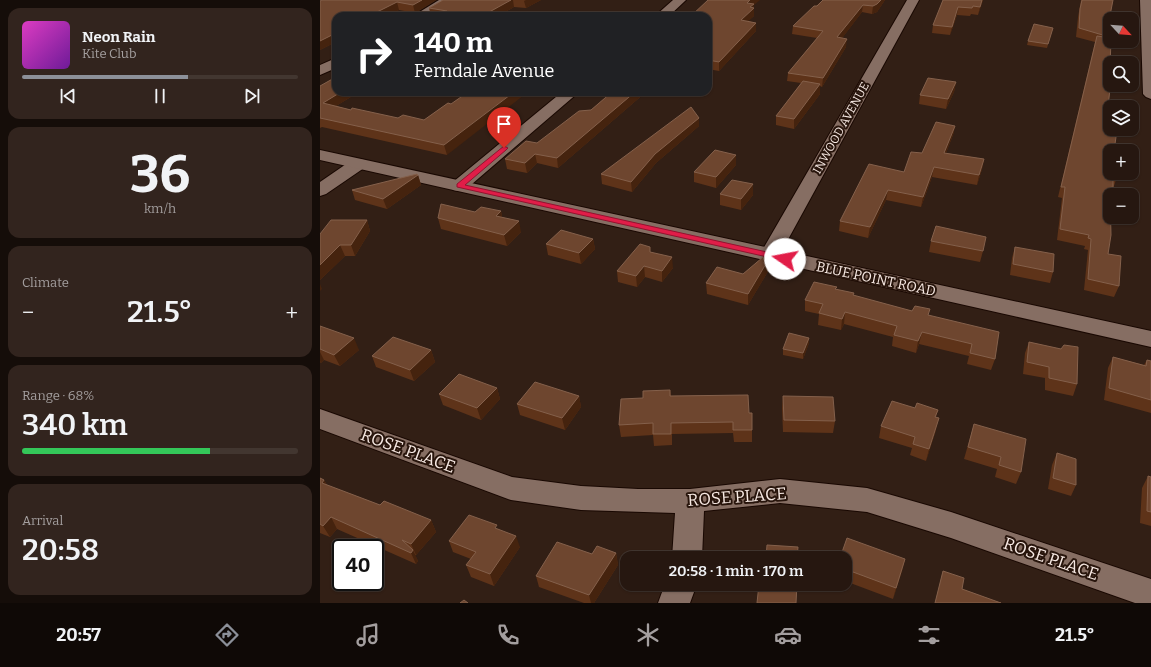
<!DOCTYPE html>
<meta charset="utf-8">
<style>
:root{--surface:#261710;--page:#32241e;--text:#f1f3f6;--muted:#a49f9f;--line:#423630;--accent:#8c9099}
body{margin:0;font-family:Bitter,serif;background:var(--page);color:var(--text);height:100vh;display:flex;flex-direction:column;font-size:15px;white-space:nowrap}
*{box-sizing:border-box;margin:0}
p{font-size:13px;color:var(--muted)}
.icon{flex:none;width:22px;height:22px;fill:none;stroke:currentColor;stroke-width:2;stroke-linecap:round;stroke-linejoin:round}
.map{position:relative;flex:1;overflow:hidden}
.panel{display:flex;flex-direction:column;gap:8px;padding:8px;background:#150d09;width:320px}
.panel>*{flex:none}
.banner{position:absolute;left:12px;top:12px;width:380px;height:84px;border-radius:12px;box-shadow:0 1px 3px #0004,0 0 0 1px var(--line);background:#202124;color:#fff;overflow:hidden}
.needle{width:26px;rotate:116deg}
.tools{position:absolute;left:783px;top:12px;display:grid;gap:8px}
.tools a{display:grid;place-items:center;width:36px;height:36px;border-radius:8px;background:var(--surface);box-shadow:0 1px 3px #0004,0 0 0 1px var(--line);font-size:20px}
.speed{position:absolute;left:12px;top:539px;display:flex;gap:8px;font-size:20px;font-weight:700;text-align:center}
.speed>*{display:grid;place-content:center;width:52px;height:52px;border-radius:50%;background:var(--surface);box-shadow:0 1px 3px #0004,0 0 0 1px var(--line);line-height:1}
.speed .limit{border:2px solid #111;border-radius:6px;background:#fff;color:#111}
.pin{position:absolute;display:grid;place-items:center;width:34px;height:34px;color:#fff;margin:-41px -17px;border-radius:50% 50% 50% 0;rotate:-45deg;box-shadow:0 0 4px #0007}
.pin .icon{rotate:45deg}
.me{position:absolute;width:44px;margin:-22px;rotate:282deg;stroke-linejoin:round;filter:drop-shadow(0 0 3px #0008)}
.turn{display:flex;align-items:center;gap:14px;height:84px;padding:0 16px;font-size:18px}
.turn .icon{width:52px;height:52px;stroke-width:2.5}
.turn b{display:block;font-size:28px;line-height:34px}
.big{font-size:30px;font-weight:600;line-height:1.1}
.panel .card{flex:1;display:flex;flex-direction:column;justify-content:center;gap:6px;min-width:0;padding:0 14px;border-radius:12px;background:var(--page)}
.panel .dial{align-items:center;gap:0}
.dial b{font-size:52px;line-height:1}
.song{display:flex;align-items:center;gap:12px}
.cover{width:48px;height:48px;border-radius:6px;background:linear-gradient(135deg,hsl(310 70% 55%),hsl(280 70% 35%))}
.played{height:4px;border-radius:2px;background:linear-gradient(90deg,var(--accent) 60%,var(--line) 60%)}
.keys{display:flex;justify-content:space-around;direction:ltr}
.heat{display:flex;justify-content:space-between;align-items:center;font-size:22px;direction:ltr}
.charge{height:6px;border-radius:3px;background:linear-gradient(90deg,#34c759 68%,var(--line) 0)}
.trip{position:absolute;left:300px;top:551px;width:232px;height:40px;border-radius:12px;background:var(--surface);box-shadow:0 1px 3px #0004,0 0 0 1px var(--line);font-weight:600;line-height:40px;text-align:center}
.dock{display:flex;height:64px;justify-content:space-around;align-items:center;background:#0f0906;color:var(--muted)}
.dock .icon{width:28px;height:28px}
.dock .on{color:var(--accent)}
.dock b{font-size:18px;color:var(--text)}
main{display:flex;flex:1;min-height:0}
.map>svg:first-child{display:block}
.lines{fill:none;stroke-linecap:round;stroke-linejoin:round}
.minor-casing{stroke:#190802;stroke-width:2}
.tertiary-casing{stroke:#190802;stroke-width:2}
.minor{fill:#866e63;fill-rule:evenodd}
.tertiary{fill:#866e63;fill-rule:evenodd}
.wall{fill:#5e3319}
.shaded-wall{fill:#45230e}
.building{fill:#6e462f;stroke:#84604b}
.route{fill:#e11d48;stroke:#92132f}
.labels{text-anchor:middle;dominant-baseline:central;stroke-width:4;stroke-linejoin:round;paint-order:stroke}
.far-street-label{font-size:12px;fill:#f7e9e3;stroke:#28150c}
.street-label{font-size:14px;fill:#f7e9e3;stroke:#28150c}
.near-street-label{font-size:17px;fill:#f7e9e3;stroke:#28150c}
</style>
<main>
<section class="panel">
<div class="card">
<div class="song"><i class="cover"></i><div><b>Neon Rain</b><p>Kite Club</p></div></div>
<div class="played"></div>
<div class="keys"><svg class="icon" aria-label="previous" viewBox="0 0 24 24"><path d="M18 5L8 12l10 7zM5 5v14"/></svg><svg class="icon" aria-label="pause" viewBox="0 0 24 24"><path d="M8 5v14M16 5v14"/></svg><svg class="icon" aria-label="next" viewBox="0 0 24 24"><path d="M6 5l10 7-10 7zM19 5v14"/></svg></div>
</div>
<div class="card dial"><b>36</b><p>km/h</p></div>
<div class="card"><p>Climate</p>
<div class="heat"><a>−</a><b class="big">21.5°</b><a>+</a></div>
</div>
<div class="card"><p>Range · 68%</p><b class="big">340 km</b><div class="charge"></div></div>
<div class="card"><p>Arrival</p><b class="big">20:58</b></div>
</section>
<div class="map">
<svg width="831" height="603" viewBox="0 0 831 603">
<rect width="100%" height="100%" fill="#321f15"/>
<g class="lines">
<defs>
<path id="minor" d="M119,0H134L108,16H93Z
M353,0H366L349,16H335Z
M587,0H599L459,256L456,260L449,262L442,260L439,256Z
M820,0H831V99L826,97L823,94Z
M16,58V68L0,75V65Z
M242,92H259L145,190L139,191L133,190L130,186L133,182Z
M38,159L44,160L47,164L44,168L6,194L0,196V182L32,160Z
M0,409L192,477L261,486L318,489H370L460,479L547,488L631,512L831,579V603H815L631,538L547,512L460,503L384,511L382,558H352L355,513L261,510L191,500L0,429Z
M345,584H377L370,603H338Z"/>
<path id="tertiary" d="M0,150L831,331V347L0,160Z"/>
</defs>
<!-- minor casing -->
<use href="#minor" class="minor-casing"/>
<!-- tertiary casing -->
<use href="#tertiary" class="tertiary-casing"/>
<!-- minor -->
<use href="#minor" class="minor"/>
<!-- tertiary -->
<use href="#tertiary" class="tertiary"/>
</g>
<!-- wall -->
<path class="wall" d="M116,0L95,13L79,10L0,50V1Z
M123,0H221L206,8L194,7L178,16H111L109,8Z
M503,0H565L557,12L552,14L542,12L522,38L526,47L502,87L500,86V94L474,129L456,125V116L481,83L467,81L468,73L497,38L472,34L473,26Z
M623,0H663L658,15L651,14L650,16L637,15L630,35L612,33L613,25Z
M761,0H793L785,38L787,115L790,151L796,180L791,194L788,254L799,286L794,297L764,290L768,250L764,249L765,246L737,240L742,198L738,197L775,42L756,37L758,17Z
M434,5V16L428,21L436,23V31L399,71L388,69V16Z
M733,28L727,48L707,45L708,41Z
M636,82L634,92L626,109L599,104L600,95Z
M0,86L16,92H39L16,106L31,110L78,118L104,120L128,103L127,155L2,127L0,128Z
M292,92H334L332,93L326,92L238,168L217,163L207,173L187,169L185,159L217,143L271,110Z
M379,118V126L336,163L312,192L282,184L281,174Z
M635,126L633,135L626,153L664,159L662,169L657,185L612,177L601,207L566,200L548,238L519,231L520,221L584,172L602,153Z
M416,165L396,188L374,182V172Z
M98,175L101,185L67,209L35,200L32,190Z
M400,194L433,195L421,210L400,205Z
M181,211L182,217L201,232L187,246L121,229L118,218L155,212Z
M47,220L50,231L35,256H25L0,280V234Z
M273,239L275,249L261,264L228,255L226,244Z
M611,241L663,251L660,262L609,252Z
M695,247L733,272L730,283L690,275L692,258Z
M330,252L353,268L342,282L325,277L317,287L298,282L297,271Z
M453,252V263L428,305L387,294L386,283L423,274Z
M516,289L533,296L609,315L675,359L671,370L647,364L649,356L599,344L596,353L572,346L573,337L524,324L521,330L498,325L499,314L485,311V300Z
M0,326L39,350L20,366L4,360L1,363L0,362Z
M489,338V343L483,359L463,355V349Z
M709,342L741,349L757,384L753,396L725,390V378L703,374L705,353Z
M111,350L115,362L94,381L56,367L52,356Z
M793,357L824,365L827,360L831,361V413L784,400L788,368Z
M177,388L180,399L161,420L123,405L119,394Z
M350,390L351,396L429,413L432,430V442H414L413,433L352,434V445L334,446L333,435L301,437L299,425L323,398Z
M259,396L261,407L245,430L200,415L197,404Z
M463,396L515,421L513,433L463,432L462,408Z
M595,408L618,410L616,417V430L606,461L590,455L592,448L559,438L561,426Z
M654,424L701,472L696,484L675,477L677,469L644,459Z
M737,453L756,485L751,496L728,489L732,465Z
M828,476L831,477V526L820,523L822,488Z
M0,478L4,480L7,485L60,505L111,520L116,532L96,555H95L98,561L96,564L17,529L10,537L0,533Z
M178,529L200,547L174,586L151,577L146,565L151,559L133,552L129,541Z
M296,553L298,565L274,603H264L219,587L216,576L272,554Z
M525,558L585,559L582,571L573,599L525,581Z
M623,571L642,589L681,603H615Z"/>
<!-- shaded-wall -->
<path class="shaded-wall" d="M102,0H116L95,13L93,5Z
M191,0H193L194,7L178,16H162Z
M206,0H221L206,8L204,1Z
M430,0H440L434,5V16L421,28V20L427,3Z
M561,0H565L557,12L552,14L553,6Z
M662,0H663L658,15L660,7Z
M77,2L79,10L67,16H49Z
M543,5L542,12L517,45V37Z
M638,7L637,15L630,35L632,27Z
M436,23V31L399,71V62Z
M16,33V42L0,50V41Z
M527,39L526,47L502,87L503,78Z
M636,82L634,92L626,109L628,99Z
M500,84V94L474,129V119Z
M21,92H39L6,112L3,103Z
M194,92H208L127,155L124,145Z
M315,92H326L238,168L237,158Z
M379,118V126L336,163L312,192L311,182L335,154Z
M635,126L633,135L622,163L624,153Z
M215,154L217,163L207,173L205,163Z
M416,155V165L396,188V177Z
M664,159L662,169L657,185L659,175Z
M614,167L612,177L601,207L603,197Z
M98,175L101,185L67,209L63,199Z
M433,184V195L421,210V199Z
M568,190L566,200L548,238L550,227Z
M181,211L183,222L176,216Z
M47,220L50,231L35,256L31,245Z
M199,221L201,232L187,246L184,235Z
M273,239L275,249L261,264L259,253Z
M20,245L25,256L0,280V265Z
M453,252V263L428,305V294Z
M352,257L353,268L342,282V271Z
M324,266L325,277L317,287L316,276Z
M0,284L2,289L0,291Z
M525,312L524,324L521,330L522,319Z
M602,332L599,344L596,353L598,341Z
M34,338L39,350L20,366L14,355Z
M489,338V343L483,359V353Z
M111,350L115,362L94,381L90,370Z
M0,352L4,360L1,363L0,361Z
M177,388L180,399L161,420L157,408Z
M259,396L261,407L245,430L242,418Z
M619,418L616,430L606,461L609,449Z
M4,480L10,492L2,483Z
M11,517L17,529L10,537L3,526Z
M111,520L116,532L96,555L91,544Z
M196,536L200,547L174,586L170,574Z
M93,550L98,561L96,564L91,553Z
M296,553L298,565L274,603H271L269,595Z
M585,559L582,571L573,599L576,588Z"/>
<!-- building -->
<path class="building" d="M2,0H102L93,5L77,2L49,16H16V33L0,41V1Z
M123,0H191L162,16H119L127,11L109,8Z
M388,0H430L427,3L434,4L430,7L434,8L421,20L436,23L399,62L388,60V16H371Z
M503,0H561L557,4L553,6L543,5L517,37L527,39L503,78L468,73L503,31L473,26L494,6H497Z
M623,0H662L660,7L653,6L652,8L638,7L632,27L613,25Z
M762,0H793L786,36L759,28L760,9Z
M714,24L733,28L728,44L708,41Z
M777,36L790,38V41H791L789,89H790L787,115L790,116V129L797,130L794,151H790V173H795L796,180L793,179V188L791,187V195H790L791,235L788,254L801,256L799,286L768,279L771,239L768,238L769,235L740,229L745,187H741Z
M16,77V92H21L3,103L31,110L32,108L78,118L83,115L104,120L128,103L131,104L148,92H194L124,145L0,118V86Z
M608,78L636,82L628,99L600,95Z
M483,81L500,84L474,119L456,116Z
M292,92H315L237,158L215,154L205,163L185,159L206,141L217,143L259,111L271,110Z
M371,107L379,118L335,154L311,182L281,174Z
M616,122L635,126L624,153L664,159L659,175L614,167L603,197L568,190L550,227L520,221L549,164L584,172L591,152L602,153Z
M395,150L416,155L396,177L374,172Z
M97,174L98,175L63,199L32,190Z
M412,180L433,184L421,199L400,194Z
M121,204L155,212L161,207L181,211L176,216L199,221L184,235L118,218Z
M11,220H47L31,245H20L0,265V234Z
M616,226L666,237L663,251L611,241Z
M241,230L273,239L259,253L226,244Z
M320,244L330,247V252L352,257L342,271L324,266L316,276L297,271Z
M695,247L734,254L733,272L693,264Z
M449,252H453L428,294L386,283L397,267L423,274Z
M494,282L517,287L515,289L534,293L533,295L592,311L595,306L610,309L608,315L679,332L675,359L650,353L652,344L602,332L598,341L574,335L577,326L525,312L522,319L499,313L503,304L485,300Z
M0,326L34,338L14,355L0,349Z
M469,333L489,338L483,353L463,349Z
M73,337L111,350L90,370L52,356Z
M709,342L741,349L744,345L758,347L757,384L729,378V367L707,362Z
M793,357L826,366L827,360L831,361V400L789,388Z
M139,374L177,388L157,408L119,394Z
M215,382L259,396L242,418L197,404Z
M350,390V396L428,395L429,413H432V430H413V422L351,423V434H333V423L299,425L301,399L323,398V391Z
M463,396L513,397L515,421L464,420Z
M572,401L595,408L597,403L618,410L615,417L619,418L609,449L593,444L595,437L561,426Z
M654,424L706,439L701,472L679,465L681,457L648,447Z
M737,453L756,459V485L733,478Z
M828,476L831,477V512L827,511Z
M0,478L4,480L2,483L60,505L64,501L111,520L91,544L82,540L93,550L91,553L11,517L3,526L0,524Z
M149,515L177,525L175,528L196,536L170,574L146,565L156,552L129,541Z
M527,538L585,559L576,588L525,569V558H520Z
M237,542L272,554L277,546L296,553L269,595L216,576Z
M447,545L478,547L477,558H446Z
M623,571L644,578L642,589L681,603H615Z
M439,584H477L476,603H437Z
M144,600L148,603H140Z"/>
<!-- route -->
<path class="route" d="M184,146L188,148L186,150L145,185L465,256L469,259L465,261L137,187V184Z"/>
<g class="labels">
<!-- far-street labels -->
<g class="far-street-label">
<text transform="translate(521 128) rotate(-61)">INWOOD AVENUE</text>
</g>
<!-- street labels -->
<g class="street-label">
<text transform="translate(556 279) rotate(12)">BLUE POINT ROAD</text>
</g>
<!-- near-street labels -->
<g class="near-street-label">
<text transform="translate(88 451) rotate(20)">ROSE PLACE</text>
<text transform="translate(417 497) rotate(-4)">ROSE PLACE</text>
<text transform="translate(731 559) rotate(19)">ROSE PLACE</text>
</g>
</g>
</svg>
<div class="tools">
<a><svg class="needle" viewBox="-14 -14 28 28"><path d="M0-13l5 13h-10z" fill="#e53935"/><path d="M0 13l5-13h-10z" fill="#a49f9f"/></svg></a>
<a><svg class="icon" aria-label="search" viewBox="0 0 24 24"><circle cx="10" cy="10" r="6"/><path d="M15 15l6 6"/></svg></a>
<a><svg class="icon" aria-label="layers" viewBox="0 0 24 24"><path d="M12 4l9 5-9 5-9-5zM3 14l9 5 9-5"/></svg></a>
<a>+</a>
<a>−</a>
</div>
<div class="speed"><div class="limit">40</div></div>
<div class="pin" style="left:184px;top:148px;background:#d93025"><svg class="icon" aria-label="arrive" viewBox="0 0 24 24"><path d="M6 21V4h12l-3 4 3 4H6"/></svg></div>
<svg class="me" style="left:465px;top:259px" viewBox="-20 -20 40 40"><circle r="19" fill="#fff"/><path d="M0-13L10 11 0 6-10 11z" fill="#e11d48"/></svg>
<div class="trip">20:58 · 1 min · 170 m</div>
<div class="banner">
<div class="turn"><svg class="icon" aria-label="right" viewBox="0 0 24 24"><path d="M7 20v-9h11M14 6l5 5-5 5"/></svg><div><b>140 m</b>Ferndale Avenue</div></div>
</div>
</div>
</main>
<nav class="dock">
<b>20:57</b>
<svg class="icon on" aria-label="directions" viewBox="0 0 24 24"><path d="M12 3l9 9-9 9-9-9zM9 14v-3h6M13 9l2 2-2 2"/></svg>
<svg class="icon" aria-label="music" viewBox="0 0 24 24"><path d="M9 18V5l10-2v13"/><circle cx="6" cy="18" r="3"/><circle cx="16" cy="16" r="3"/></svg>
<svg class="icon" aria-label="phone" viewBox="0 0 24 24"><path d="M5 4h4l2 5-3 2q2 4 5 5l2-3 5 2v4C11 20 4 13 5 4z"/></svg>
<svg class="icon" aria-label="climate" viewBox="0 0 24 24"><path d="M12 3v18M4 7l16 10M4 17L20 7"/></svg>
<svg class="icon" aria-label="car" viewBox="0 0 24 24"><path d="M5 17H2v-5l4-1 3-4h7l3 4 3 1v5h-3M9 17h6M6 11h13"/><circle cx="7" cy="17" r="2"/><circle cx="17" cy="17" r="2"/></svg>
<svg class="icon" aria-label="filters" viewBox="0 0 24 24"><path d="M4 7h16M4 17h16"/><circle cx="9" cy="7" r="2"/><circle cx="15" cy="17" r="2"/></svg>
<b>21.5°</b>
</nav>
